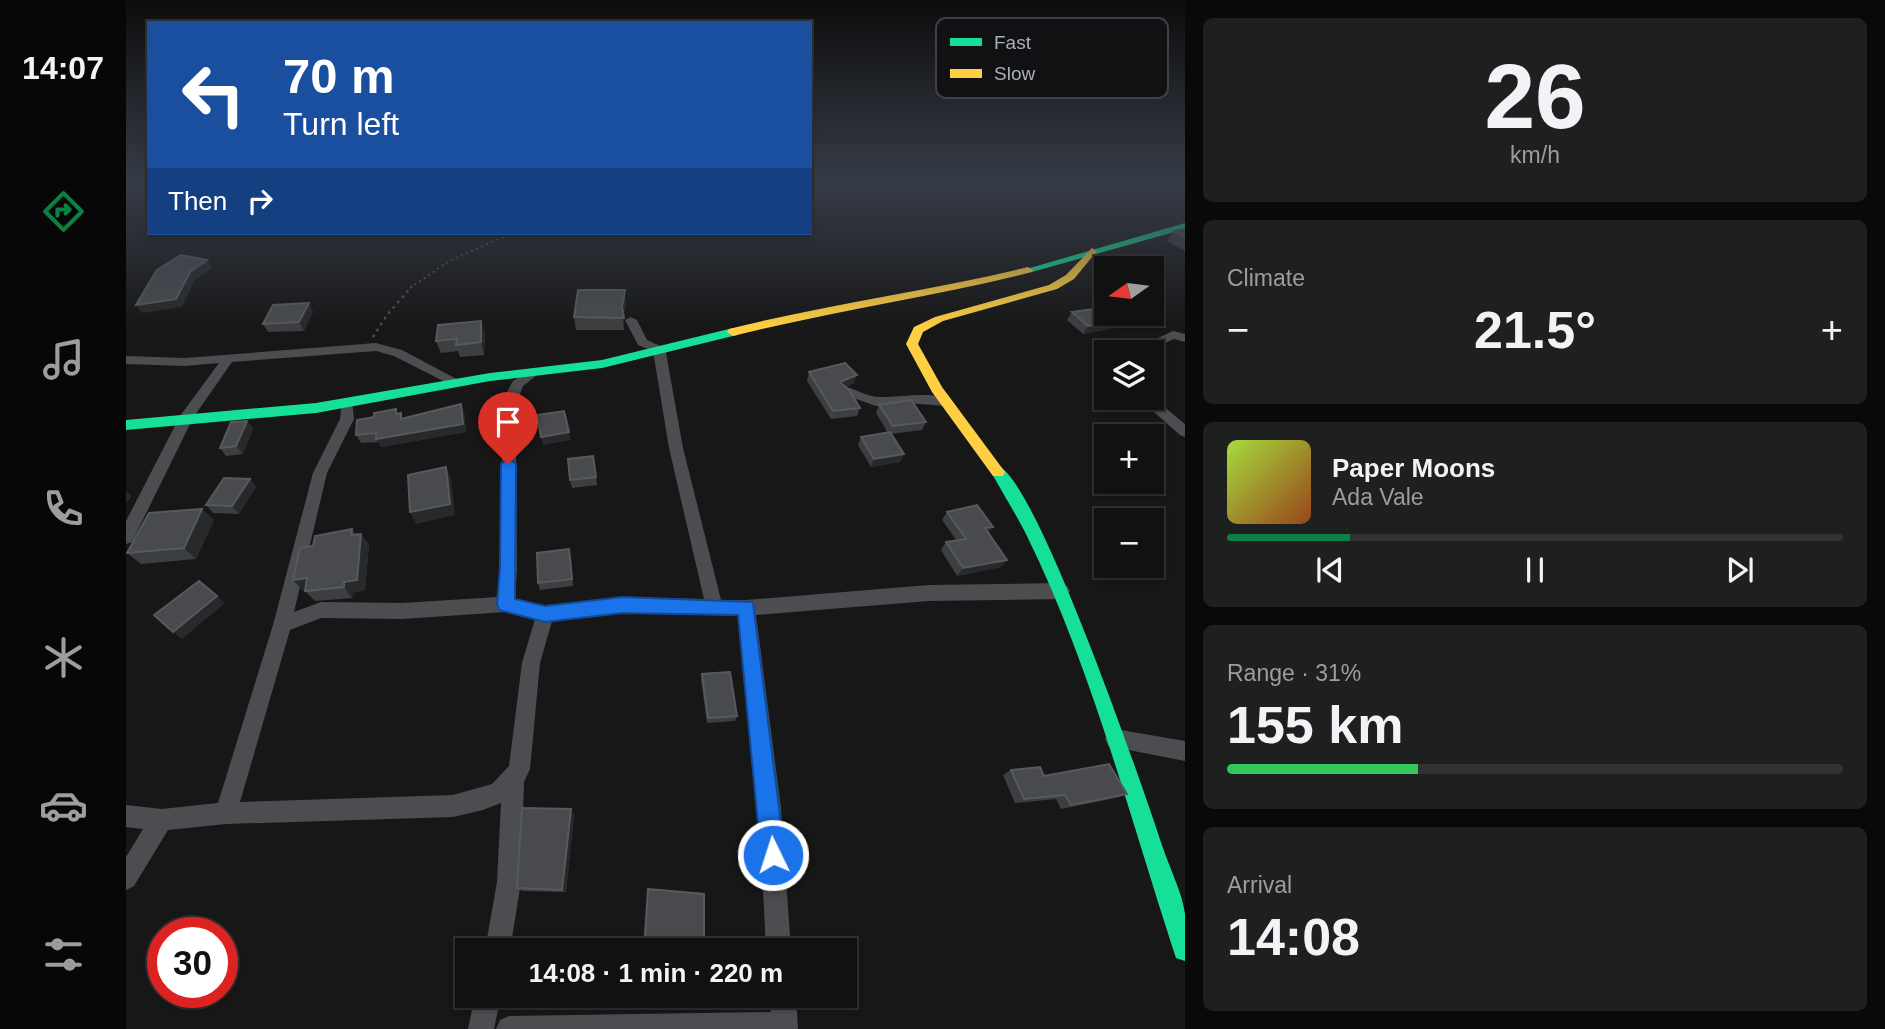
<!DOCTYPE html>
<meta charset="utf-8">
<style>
:root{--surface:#111;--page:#1e1f1f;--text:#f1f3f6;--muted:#9c9d9f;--line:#303131;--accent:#0b8043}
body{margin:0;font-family:Arial,sans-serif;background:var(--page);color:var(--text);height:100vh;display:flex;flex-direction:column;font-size:26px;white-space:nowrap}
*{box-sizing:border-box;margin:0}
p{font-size:23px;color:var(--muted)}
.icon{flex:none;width:38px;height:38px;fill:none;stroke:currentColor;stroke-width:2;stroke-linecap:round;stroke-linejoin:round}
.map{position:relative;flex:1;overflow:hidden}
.sheet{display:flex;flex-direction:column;gap:18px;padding:18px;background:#090909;width:700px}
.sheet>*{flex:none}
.guide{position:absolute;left:21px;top:21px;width:665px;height:214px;border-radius:0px;box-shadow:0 2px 5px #0004,0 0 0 2px var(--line);background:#1a4fa0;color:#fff;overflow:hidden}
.needle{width:46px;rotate:256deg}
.controls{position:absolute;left:968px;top:256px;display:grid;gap:14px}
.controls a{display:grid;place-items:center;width:70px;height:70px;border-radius:0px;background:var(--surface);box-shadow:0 2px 5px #0004,0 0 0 2px var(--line);font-size:35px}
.speed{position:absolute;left:21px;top:917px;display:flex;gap:14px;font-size:35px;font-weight:700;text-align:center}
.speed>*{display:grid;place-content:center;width:91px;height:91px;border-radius:50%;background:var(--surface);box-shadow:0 2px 5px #0004,0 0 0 2px var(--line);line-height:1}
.speed .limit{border:10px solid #d22;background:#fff;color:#111}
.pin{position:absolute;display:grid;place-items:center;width:60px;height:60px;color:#fff;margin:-72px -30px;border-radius:50% 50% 50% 0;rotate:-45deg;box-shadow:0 0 7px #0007}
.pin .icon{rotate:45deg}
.me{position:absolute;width:77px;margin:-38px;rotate:356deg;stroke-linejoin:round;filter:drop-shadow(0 0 5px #0008)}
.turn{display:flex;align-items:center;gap:24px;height:147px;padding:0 21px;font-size:32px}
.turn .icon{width:91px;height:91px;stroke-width:2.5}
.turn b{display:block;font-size:49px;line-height:60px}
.then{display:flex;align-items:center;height:66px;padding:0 21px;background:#0003;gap:14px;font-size:26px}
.big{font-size:52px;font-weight:700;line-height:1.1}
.sheet .widget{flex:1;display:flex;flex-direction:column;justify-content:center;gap:10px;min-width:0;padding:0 24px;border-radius:10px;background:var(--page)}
.sheet .dial{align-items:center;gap:0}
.dial b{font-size:91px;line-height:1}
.song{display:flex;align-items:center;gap:21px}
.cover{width:84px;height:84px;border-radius:10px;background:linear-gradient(135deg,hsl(80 70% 55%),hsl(20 70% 35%))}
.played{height:7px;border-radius:4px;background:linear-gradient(90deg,var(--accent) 20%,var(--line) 20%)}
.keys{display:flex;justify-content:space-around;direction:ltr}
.heat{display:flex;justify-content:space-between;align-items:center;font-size:38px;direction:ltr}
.charge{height:10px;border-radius:5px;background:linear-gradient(90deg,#34c759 31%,var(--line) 0)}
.trip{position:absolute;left:329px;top:938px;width:402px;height:70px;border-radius:0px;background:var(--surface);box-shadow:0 2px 5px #0004,0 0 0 2px var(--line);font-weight:700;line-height:70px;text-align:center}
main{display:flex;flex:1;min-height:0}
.tabs{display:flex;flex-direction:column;width:126px;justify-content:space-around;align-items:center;background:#070707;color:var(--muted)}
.tabs .icon{width:49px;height:49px}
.tabs .current{color:var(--accent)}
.tabs b{font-size:32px;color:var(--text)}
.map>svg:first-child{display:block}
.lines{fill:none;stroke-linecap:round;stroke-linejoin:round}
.path-far1{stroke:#4d4e52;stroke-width:2;stroke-dasharray:2 3.5;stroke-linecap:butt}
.path{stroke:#4d4e52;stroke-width:2.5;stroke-dasharray:2.5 4.5;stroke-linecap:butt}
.street{fill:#4b4d50;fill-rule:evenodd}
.fast{fill:#16e098;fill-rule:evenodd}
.slow{fill:#ffcf43;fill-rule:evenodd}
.wall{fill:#3c3e40}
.shaded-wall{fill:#28292a}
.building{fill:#484a4d;stroke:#565a5e;stroke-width:2}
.route{fill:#1a73e8;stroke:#114b97;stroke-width:2}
.key{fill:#111113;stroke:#3e4045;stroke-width:2}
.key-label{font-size:19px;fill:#a7afb8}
</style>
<main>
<nav class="tabs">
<b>14:07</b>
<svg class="icon current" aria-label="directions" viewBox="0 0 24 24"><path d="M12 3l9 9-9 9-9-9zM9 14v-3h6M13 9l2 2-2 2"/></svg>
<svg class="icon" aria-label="music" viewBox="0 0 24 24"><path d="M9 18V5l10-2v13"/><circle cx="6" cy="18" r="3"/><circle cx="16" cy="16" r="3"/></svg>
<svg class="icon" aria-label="phone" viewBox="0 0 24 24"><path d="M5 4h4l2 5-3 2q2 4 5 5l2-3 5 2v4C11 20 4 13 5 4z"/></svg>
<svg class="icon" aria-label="climate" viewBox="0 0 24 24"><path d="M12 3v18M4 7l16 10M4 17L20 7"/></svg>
<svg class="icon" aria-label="car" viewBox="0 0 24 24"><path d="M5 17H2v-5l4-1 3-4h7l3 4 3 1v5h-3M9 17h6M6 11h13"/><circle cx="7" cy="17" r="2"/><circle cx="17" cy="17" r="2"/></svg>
<svg class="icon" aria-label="filters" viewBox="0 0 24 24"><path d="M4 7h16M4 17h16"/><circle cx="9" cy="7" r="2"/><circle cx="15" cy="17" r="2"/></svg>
</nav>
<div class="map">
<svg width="1059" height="1029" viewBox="0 0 1059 1029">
<rect width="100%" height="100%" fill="#171717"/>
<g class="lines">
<!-- path-far1 -->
<path class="path-far1" d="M284,288L323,261L386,233"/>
<!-- path -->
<path class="path" d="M247,337L261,315L286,286"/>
<!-- street -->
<path class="street" d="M505,317L511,320L521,340L543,350L540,353L557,448L595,600H620L803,585L935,583L941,586L944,591L941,596L935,599L803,601L630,615L655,808L665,950H640L633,808L612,616L496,613L426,621L414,663L404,769L398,782L395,882L384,950H359L371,882L375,803L357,810L327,817L100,824L42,830L8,886L0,890V857L17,829L0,827V805L36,809L92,803L147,625L187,473L214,419L216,400H226L228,419L201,473L168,612L195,602L276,603L372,597L375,568L376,435L380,394L387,381L409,368L415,372L397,386L394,394L390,435L391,568L389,599L419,606L496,597L578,599L543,448L527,351L512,345L499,320ZM380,612L409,619L396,663L383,766L366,784L327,795L114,802L164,630L195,618L276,619Z
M1047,331L1059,334V342L1048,339L1019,352H1002Z
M250,343L276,350L338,383L337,386H327L268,356L250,351L106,362L67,418L6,542L0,544V521L54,416L93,363L59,366L0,364V356L59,358Z
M721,387C731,390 743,397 753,397C772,398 812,389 826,402L819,406L781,403L750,406L716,394L714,391Z
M1011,397H1026L1059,424V437L1054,435Z
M989,729L1059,741V761L982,746L979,739L982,732Z
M349,996H375L368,1029H342Z
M644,996H670L672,1029H370L374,1020L383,1016L645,1012Z"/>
<!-- fast -->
<path class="fast" d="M1059,223V229L906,272L897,270Z
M607,328L613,332L611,335L476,368L364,381L190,413L0,430V420L190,403L364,373L476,360Z
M872,466C911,479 1020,796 1037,848C1044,869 1056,892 1059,914C1059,929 1059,946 1059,961L1050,958L1047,949C1002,811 964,663 899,532C888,511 876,492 865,472Z"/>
<!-- slow -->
<path class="slow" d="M966,248L971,251L948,279L931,289L817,321L797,332L792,344L816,387L879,472L877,476H867L806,392L780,344L788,327L809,317L923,285L940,275Z
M902,267L907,270L906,272C807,297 706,311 607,336L601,332L603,329C702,304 803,291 902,267Z"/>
</g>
<!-- wall -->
<path class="wall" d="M1059,229V251L1041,241L1048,231Z
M500,302L497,315L498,330H450L448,317Z
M187,311L178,331L142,332L137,324Z
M946,312L992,320L987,328L957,334L941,320Z
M355,321L359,333L358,355L334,357L332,351L315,353L310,341Z
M683,372L728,383L720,387L734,408L731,416L705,419L681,381Z
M753,405L800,422L796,430L765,434L778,454L774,462L745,467L732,445L735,437L762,433L750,413Z
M270,409L272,414L278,419L338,412L340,432L255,447L252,442L235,443L230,435L248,417Z
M121,421L127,429L117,454L100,456L94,448Z
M467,456L471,485L446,488L444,480Z
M124,479L130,487L113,514L87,513L80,505Z
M821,512L867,527L862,533L881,560L875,567L831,576L815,550L820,542L831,541L816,520Z
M88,520L70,559L15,564L1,553Z
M226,529L229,535L235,534L243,545L239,590L227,593L226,598L189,601L179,591H177L187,546Z
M445,556L447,586L414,590L412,583Z
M576,674L611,716L609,721L581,723L575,680Z
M885,770L918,776L1001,794L990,798L935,809L930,799L889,803L877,775Z
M445,809L448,815L440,892L396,891L391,888Z"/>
<!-- shaded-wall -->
<path class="shaded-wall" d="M81,260L86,268L69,280L56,307L16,313L10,305Z
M499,290L500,302L497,319L496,307Z
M183,303L187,311L178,331L173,322Z
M992,320L987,328L957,334L962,326Z
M355,321L359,333L358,355L355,342Z
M731,375L728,383L711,390L714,382Z
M335,404L338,412L340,432L255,447L250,439Z
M121,421L127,429L117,454L110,446Z
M443,432L445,440L417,445L415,437Z
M778,454L774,462L745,467L748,459Z
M320,467L325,479L329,515L290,524L284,512Z
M124,479L130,487L113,514L106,506Z
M0,491L6,496L0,503Z
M76,509L88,520L70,559L58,548Z
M867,527L862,534L859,528Z
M235,534L243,545L239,590L227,593L226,598L218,587V582Z
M881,560L875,567L831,576L837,568Z
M181,578L190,589L177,591L167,580Z
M91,596L99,603L56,639L47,632Z
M445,809L448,815L440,892L436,890Z"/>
<!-- building -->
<path class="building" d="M1059,229V237L1048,231Z
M55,255L81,260L64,272L50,299L10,305L31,270Z
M452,290H499L496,307L498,318L448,317Z
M183,303L173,322L137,324L147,305Z
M975,308L980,311V313H983L992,320L962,326L946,312Z
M355,321V342L330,345L331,339L310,341L312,325Z
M719,363L731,375L714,382L723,390L734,408L707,411L683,372Z
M785,400L800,422L767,426L753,405Z
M335,404L337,424L250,439V433L230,435L231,420L248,417V413L270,409V414L275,413V419Z
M438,411L443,432L415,437L411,415Z
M121,421L110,446L94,448L105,422Z
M764,432L778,454L748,459L735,437Z
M467,456L470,477L444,480L442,459Z
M320,467L324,504L284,512L282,475Z
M98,478L124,479L106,506L80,505Z
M851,505L867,527L859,528L881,560L837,568L820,542L840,539L821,512Z
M76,509L58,548L1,553L23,513Z
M226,529L225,535L235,534L231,580L218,582V587L179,591L181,578L167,580L174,548L187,546L189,536Z
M443,549L446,579L412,583L411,553Z
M73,581L91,596L47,632L28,615Z
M604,672L611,716L582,718L576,674Z
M983,764L1001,794L945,805L939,795L898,799L885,770L914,767L918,776Z
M396,808L445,809L436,890L391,888Z
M522,889L578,894V950H518Z"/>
<!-- sky -->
<linearGradient id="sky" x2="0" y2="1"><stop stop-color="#0d0d0d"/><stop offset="0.56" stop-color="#363c47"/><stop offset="1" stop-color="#363c47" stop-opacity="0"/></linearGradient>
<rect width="1059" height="328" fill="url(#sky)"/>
<!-- route -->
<path class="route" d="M382,458L390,464L389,599L419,606L496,597L627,602L659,855L655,863L647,867L639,863L635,855L612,615L496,613L419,622L373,610L371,604L374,568L375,464Z"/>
<!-- legend -->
<rect x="810" y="18" width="232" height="80" rx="10" class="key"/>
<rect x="824" y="38" width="32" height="8" fill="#16e098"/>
<rect x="824" y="69" width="32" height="9" fill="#ffcf43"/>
<g class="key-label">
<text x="868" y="49">Fast</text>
<text x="868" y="80">Slow</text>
</g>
</svg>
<div class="controls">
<a><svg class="needle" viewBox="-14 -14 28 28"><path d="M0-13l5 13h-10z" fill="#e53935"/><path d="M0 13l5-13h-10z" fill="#9c9d9f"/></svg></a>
<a><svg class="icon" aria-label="layers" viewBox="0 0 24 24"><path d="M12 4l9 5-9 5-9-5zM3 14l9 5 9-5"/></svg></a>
<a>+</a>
<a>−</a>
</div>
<div class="speed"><div class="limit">30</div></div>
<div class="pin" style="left:382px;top:464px;background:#d93025"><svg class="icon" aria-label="arrive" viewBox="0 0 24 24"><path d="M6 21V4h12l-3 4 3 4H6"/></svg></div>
<svg class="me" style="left:647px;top:855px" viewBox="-20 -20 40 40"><circle r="17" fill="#1a73e8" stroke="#fff" stroke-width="3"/><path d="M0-11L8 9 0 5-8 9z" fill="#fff"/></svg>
<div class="trip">14:08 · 1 min · 220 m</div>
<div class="guide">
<div class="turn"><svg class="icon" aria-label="left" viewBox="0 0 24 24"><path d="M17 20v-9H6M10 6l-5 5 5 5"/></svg><div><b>70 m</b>Turn left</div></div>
<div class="then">Then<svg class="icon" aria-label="right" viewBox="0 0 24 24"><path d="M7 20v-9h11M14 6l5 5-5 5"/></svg></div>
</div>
</div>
<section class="sheet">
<div class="widget dial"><b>26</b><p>km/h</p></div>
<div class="widget"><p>Climate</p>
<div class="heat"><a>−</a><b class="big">21.5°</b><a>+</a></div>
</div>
<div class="widget">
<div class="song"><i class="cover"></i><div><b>Paper Moons</b><p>Ada Vale</p></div></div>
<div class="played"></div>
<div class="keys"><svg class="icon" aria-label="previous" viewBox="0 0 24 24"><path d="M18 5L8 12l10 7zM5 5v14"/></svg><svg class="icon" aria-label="pause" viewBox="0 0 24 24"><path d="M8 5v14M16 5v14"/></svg><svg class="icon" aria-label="next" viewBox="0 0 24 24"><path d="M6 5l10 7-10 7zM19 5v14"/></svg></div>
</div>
<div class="widget"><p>Range · 31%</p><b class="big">155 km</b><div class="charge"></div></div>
<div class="widget"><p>Arrival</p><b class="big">14:08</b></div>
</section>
</main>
